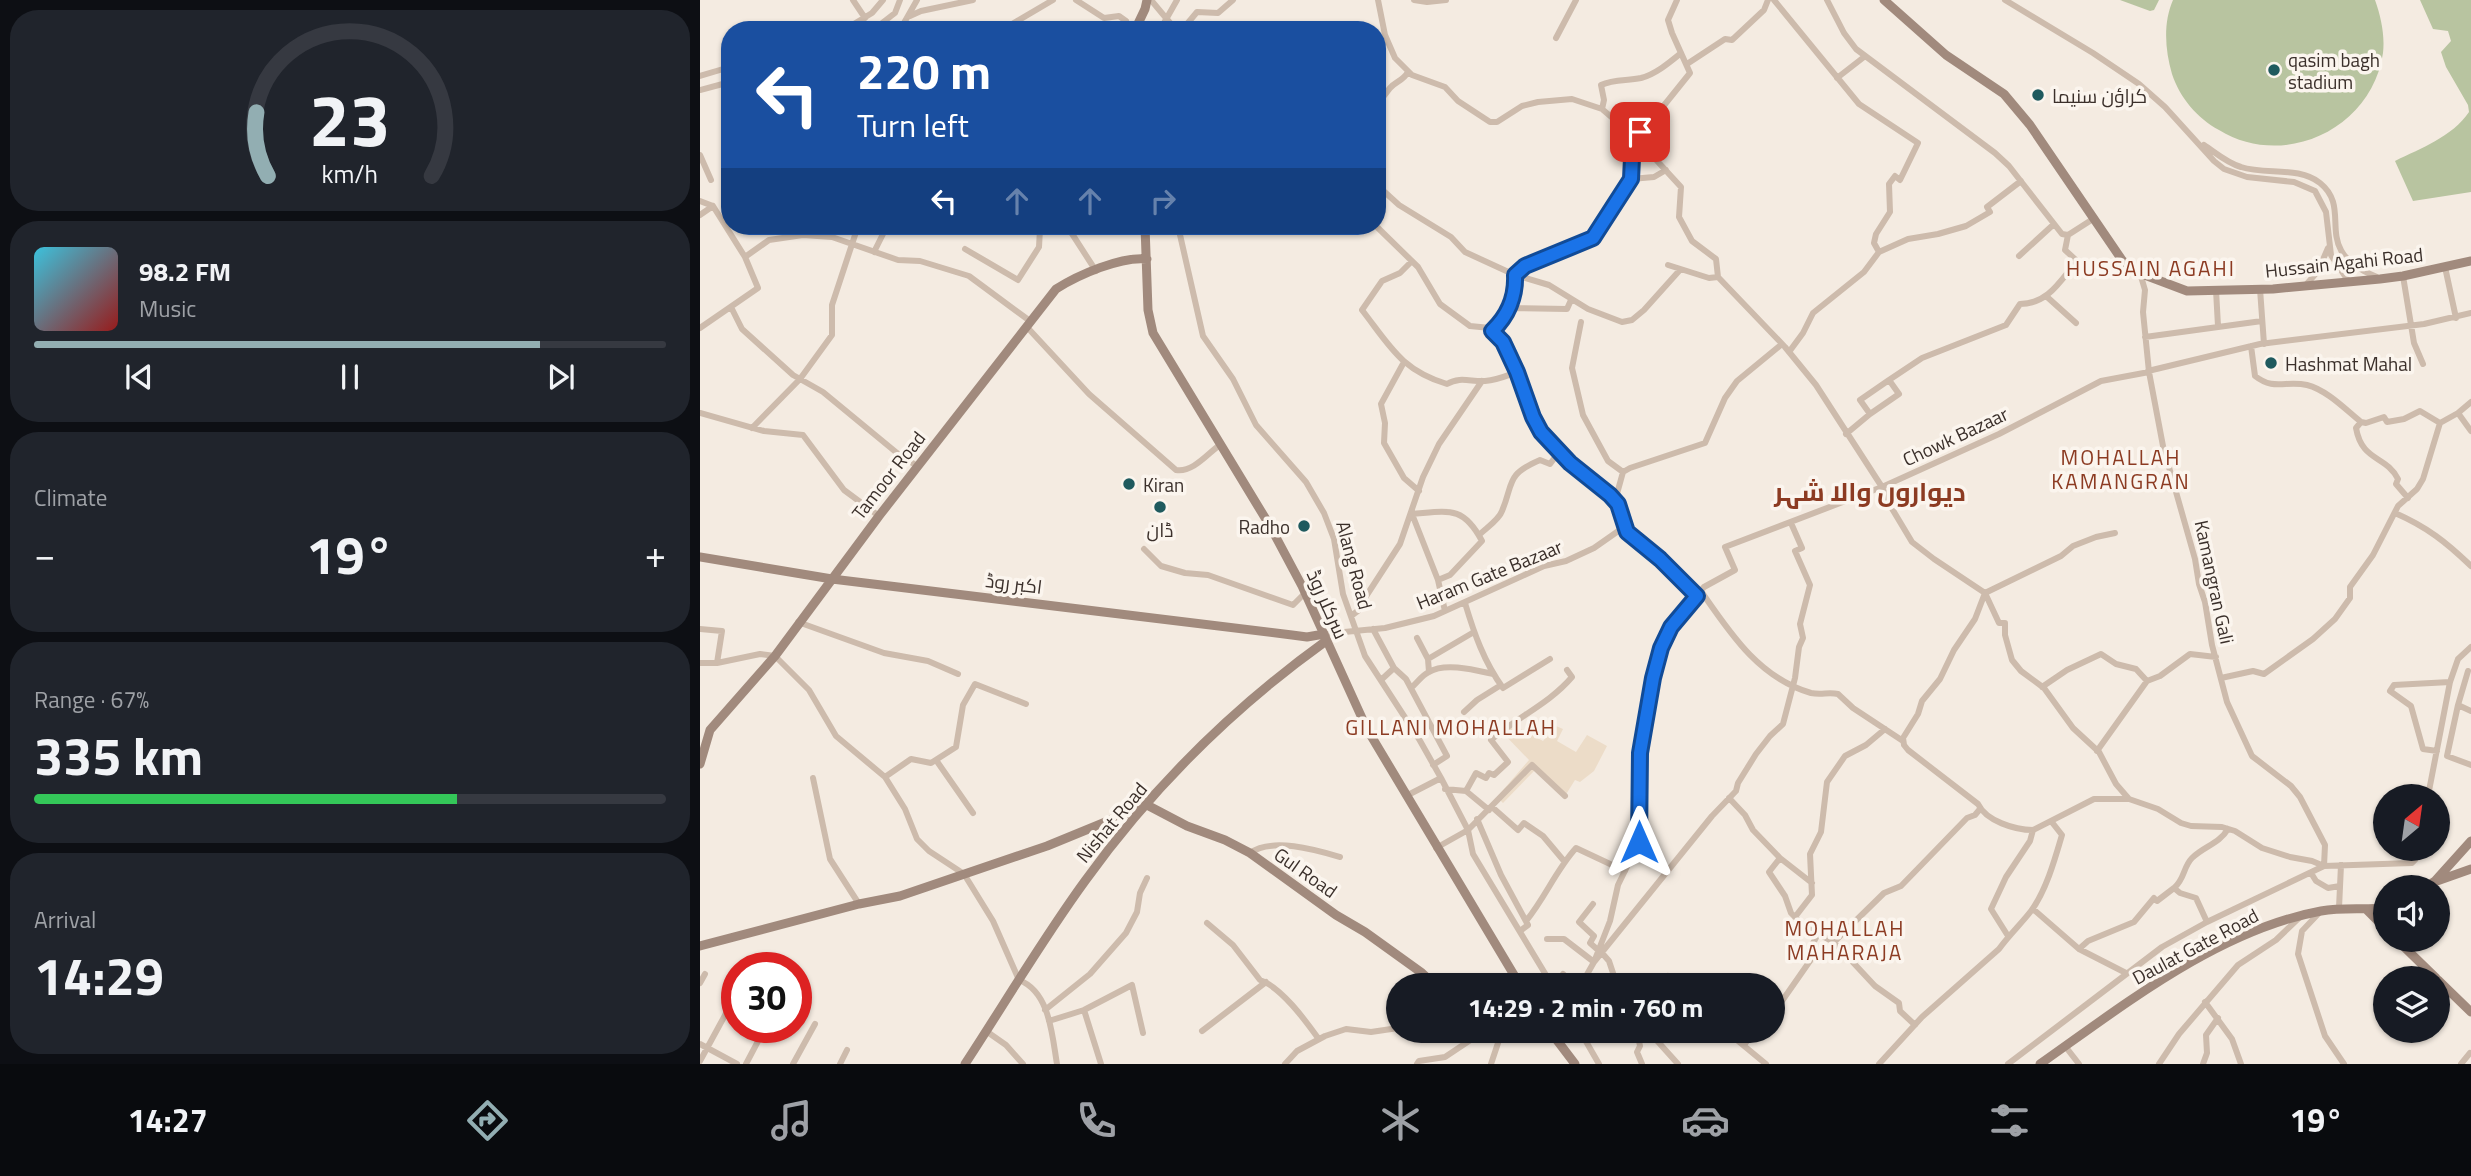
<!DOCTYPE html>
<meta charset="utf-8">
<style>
:root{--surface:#171b24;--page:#20242c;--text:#f1f3f6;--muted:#9ea1a6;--line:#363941;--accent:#92aeb2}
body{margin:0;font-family:"Titillium Web",Cairo,sans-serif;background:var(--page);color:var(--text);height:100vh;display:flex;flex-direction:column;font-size:26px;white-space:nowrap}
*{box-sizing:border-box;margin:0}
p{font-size:23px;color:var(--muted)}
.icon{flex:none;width:38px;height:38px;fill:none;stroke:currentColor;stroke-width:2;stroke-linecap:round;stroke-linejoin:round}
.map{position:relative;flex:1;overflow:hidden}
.drawer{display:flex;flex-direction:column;gap:10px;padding:10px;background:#0d0f14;width:700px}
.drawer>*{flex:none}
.hud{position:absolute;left:21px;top:21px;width:665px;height:214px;border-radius:28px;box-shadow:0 2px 5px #0004;background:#1a4fa0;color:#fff;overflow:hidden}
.needle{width:46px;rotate:29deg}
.buttons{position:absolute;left:1673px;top:784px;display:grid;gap:14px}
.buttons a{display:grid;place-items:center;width:77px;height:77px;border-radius:50%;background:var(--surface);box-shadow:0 2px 5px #0004;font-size:35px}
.speed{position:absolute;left:21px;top:952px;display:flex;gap:14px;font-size:35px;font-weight:700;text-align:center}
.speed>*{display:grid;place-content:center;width:91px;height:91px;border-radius:50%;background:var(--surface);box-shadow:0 2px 5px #0004;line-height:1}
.speed .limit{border:10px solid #d22;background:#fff;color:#111}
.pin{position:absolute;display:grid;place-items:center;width:60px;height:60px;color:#fff;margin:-30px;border-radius:14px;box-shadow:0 4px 10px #0006}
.me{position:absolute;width:77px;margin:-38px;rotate:0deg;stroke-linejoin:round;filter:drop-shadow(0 0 5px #0008)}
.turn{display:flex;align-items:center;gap:24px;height:147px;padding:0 21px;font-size:32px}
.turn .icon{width:91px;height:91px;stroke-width:2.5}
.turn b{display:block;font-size:49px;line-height:60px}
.lanes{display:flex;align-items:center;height:66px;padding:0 21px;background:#0003;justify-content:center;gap:35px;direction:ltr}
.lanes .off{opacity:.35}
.big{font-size:52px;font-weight:700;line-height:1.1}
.drawer .tile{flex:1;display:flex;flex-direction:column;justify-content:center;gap:10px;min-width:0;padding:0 24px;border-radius:28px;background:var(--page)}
.drawer .dial{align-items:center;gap:0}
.dial svg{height:182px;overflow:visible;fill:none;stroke:var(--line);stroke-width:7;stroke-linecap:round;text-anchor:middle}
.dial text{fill:var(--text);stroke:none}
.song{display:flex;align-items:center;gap:21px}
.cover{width:84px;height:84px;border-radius:10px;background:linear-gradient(135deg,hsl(190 70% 55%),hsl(0 70% 35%))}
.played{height:7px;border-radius:4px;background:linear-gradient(90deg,var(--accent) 80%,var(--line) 80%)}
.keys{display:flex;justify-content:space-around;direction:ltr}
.heat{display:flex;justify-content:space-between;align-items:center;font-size:38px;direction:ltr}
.charge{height:10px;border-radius:5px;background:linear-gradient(90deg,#34c759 67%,var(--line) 0)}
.trip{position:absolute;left:686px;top:973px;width:399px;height:70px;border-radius:35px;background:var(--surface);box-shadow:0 2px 5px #0004;font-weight:700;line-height:70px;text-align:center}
.menu{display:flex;height:112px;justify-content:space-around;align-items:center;background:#090b0e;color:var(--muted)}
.menu .icon{width:49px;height:49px}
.menu .selected{color:var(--accent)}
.menu b{font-size:32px;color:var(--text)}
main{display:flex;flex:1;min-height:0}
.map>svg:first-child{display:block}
.green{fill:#b8c4a0}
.plaza{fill:#ecdcc8}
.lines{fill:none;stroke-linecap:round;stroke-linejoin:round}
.street{stroke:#cdbbac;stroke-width:6}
.secondary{stroke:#a18a7d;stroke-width:9}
.route-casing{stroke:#114b97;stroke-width:18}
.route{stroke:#1a73e8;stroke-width:12}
.poi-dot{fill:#1f5a5e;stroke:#fbf5ee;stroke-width:2.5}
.labels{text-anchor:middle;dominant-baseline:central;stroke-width:7;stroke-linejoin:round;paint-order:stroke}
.poi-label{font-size:19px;fill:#3b302b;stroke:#fbf5ee;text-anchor:start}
.street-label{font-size:19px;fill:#3b302b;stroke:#fbf5ee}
.neighbourhood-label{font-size:21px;letter-spacing:2px;fill:#8c3b22;stroke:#fbf5ee}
.district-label{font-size:26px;font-weight:bold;fill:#8c3b22;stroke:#fbf5ee}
</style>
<main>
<section class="drawer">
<div class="tile dial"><svg viewBox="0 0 100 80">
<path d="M14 69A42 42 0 1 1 86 69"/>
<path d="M14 69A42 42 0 0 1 9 41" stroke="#92aeb2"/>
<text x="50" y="56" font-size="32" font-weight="700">23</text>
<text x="50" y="72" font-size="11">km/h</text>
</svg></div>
<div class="tile">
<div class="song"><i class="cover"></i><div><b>98.2 FM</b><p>Music</p></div></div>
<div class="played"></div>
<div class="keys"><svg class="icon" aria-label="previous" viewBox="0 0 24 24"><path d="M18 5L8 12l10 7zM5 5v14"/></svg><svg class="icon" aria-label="pause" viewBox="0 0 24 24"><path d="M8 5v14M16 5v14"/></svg><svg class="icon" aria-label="next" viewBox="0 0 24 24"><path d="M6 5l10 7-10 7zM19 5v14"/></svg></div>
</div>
<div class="tile"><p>Climate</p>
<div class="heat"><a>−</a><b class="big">19°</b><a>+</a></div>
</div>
<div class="tile"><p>Range · 67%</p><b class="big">335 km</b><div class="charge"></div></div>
<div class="tile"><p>Arrival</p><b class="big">14:29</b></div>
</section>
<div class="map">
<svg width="1771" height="1064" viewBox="0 0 1771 1064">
<rect width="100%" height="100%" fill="#f4ebe1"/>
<!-- green -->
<path class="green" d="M1420,0H1459L1454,10L1450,11Z
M1473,0H1675C1681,17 1685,35 1683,53C1672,129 1584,170 1519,130C1497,118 1480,98 1472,74C1465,50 1463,23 1473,0Z
M1720,0H1771V192L1713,201L1695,161C1721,148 1752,137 1769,112L1768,105L1746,67L1741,52L1751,41L1748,31L1733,29Z"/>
<!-- plaza -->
<path class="plaza" d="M811,724L843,741L856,726L863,729L857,741L876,752L887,735L907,746L894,771L880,782L875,780L865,796L836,769L803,803L797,797L829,760L801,731Z"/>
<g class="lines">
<!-- street -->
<path class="street" d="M153,0L165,18
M376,0L404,18L419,16L426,21
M451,0L476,30
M678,0L685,35L695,58L712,75L745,87L758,101L790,122H797L822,106L838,102L872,99L902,109L937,139
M714,0L727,2L746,0
M977,0L968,20L972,33L990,73L937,139L981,187L979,217L992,241L1016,259L1018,277L1085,347L1116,385L1182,487L1191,507L1212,542L1234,559L1285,593L1299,623H1305V635L1312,660L1321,671L1344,688L1373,728L1399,752L1416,784L1429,799L1458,809L1481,823L1491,826L1522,827L1535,831L1562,848L1590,857L1612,861L1624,866
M1074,0L1159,104L1218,143L1200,180L1195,176L1189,184L1190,212L1176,234L1174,243L1179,252
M1127,0L1144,33L1156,49L1295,153L1309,166L1362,234L1368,235L1393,219
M1305,0L1393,53L1439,84L1465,107L1514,161L1524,169L1547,177L1594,182L1615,191L1626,212L1631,255L1649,282
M210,16L221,11L273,0
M144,30L172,13L183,0
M173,30L195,13L200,0
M200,30L217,0
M302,30L353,0
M460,30L477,0
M482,30L497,12L518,13L533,0
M856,38L876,0
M987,64L1025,39L1032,40L1064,10L1068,0
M0,76L30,67
M1137,78L1164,57
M0,90L30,82
M677,103C684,98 685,94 690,88C696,81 703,81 708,72
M902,109L904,100L901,85C914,79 927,81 941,78C956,74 970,62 981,53
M1504,145C1516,153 1527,163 1541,167C1566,175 1599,166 1620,183C1655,211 1608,250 1677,277
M0,155L11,180
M931,179L954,177L966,170
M677,185L699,205L751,237L765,252L815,275L849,285L888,309L922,322L932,320L944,310L979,271
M0,201L13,206L45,257
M0,215L13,206
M105,226L110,235
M367,226L396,271
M478,226L503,336L533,379L556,425L606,482L624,513L634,539L643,594L665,656L719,739L741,778L768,830L773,854L852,985
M676,226L718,267L740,304L770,326L790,328L803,343L825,390L832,415L841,432L870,463L910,495L918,504L927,532L960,559L997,596
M265,249L318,280L339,247L340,229L348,226
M174,252L187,226
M1319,256L1354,224
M712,261L700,273L682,281L662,310C690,346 701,370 747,384C760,376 771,382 785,381C797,380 806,376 817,372
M968,265L1009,278L1018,277
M1745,267L1756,318
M1440,273L1445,290L1443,312L1449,372L1463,446L1495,559L1499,584L1505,602L1512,645L1527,702L1552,756L1591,786L1600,797L1625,845L1624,866
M1703,276L1714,343L1723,364
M1605,286L1618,271L1628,248
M1560,289L1564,344
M1516,290L1518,326
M1346,296L1376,323
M31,307L42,329L93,375L123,392L197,453L217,466
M809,308L867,309L871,300
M881,322L872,368L883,415L908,461L923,472
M326,326L389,394L476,470C493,473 508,453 521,444
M0,328L58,288L45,257L69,240L103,235L132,237L198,260L220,261L269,276L330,321
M792,331C814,309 807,302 815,276C819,264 879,244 893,238L931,179L932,158L936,148L941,145
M1445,337L1562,321
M1551,346L1555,376C1574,391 1586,380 1607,385C1627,390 1646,410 1661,422
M1089,352L1103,333L1113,313L1164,272L1179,252L1208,239L1238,234L1266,226L1290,212L1287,207L1321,181
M704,362L681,404L685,423L684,443L704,478L719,491
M1448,371L1560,344L1724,324L1771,313
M0,413L64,431L103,435L144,490L179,516
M1758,413L1771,402
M1170,414L1160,400L1189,380
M52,428L100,379L132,335V305L158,226
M1146,434L1170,414L1199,394L1189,380L1222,358L1306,325L1320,304C1348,304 1360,281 1377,261L1365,250L1368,235
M1708,498L1696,484L1698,479C1686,455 1662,462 1656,428L1661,422L1666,423L1684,417L1687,422L1704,419L1720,411L1740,423L1758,413L1771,431
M915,501L923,472L930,468L1005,443L1025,398L1037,381L1082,344
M1695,513C1727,527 1746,542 1771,566
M1415,533L1396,537L1373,546L1361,556L1285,593L1275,619L1254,650L1240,679L1222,701L1218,714L1203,738L1204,745L1208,750L1278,804C1286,821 1315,830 1333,830L1394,799H1429
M779,535C786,528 799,520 802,511C814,483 805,475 840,460L850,464L859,452
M444,549L461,566L485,573L508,575L593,605L605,593
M738,580L750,575L782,541C763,505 748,511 712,514L736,575L738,580L745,611
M1001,591C1030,633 1059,678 1111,693C1121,695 1129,692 1138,694L1153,708L1203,741
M765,603C774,633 784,662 803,688L850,659
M651,616L659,610L661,604L700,544L723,477L739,444L782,381
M98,622L184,653L228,661L258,674
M0,629L22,631L17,663
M673,629L694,668L681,680
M624,634L685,628L734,616L844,566L866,561L894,548L924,527
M717,638L728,659L729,672
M728,659L774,632
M0,663H17L60,654L75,656L109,690L136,736L185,777L205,809L217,839L229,851L264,874L293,921L319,980C350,992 352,1035 357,1064
M694,668L706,679L747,756L733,765
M1768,671L1758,705L1747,756L1771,765
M1521,678L1553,671L1564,674L1613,639L1635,619L1650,598V587L1673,555L1698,506L1717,489L1723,479L1740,423
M1342,687L1367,670L1401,654L1416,664L1436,669L1447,681
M711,688C717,683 722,675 729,672C745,662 775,670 793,674
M1758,705L1771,711
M764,712L777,700L801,685
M1397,751L1447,681L1460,676L1490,654L1516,657
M1737,751L1723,749L1711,706L1690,691L1694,685L1750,682
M236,760L273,813
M185,777L211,759L231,763L256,747L263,705L275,684L326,704
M113,778L130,859L159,904
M745,789L766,791L789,810
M766,791L776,773L786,778L789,773L794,775L808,762L791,740C817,717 849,704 872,677L867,670
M706,796L741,778
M1728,796L1750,682L1758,659L1771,647
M1029,798L1045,815L1053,830L1080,858L1069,872L1085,896L1091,913L1105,927L1134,942L1175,986L1199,1003L1200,1011L1215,1025
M792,807L818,830L824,823L843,836L864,861
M777,819L801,875L828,925L820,931
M736,848L768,830L832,765L865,796
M550,853C572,837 616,850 640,857
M1080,858L1112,883
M1611,873L1616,881L1628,888L1640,886
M1474,888C1485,879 1483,867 1492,858C1504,846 1519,844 1528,829
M893,904L879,922L894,936L890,943L898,950
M1639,908L1641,865
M1333,909L1379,949L1426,973
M1620,912L1602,931L1598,954L1625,1036L1644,1064
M1095,917L1112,895L1110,854L1121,832L1127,782L1145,756L1166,745L1185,729
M826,921C845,898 856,870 876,848L925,871
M507,923L533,945L560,980C581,987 605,1020 618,1038
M1308,936L1291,909L1306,877L1330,841L1333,830
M847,939H864L894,962L1012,816L1036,791L1038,783L1056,754L1070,736L1083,724L1095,678L1099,647L1103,638L1100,624L1110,585L1095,551L1102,548L1091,523
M1134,942L1184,893L1201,886L1267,818L1275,815L1280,809
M1379,949L1388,941L1434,922L1454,898L1457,901L1474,888L1480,893L1496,898L1507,922
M902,953L909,961L917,985
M863,974L875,985
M968,976L979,985
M0,983L5,974
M881,985L894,962L910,921L918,885L939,842L940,753L961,647L971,627L1004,587L1035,570L1025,547L1182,487L1299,434L1401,381L1449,372
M1505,1002L1532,1039L1541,1064
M345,1010L390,974L426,933L437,912L440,893L447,878
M384,1010L401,1064
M349,1021L384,1010L432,985L443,1033
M1073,1021L1078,1014L1075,1011L1112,958L1107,954L1118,934
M286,1031L306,1045L323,1064
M502,1031L566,982
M880,1031L899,1064
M937,1031L940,1046L937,1052L942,1064
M1026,1031L1066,1064
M939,1037L951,1034L978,1064
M0,1044L37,1064
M1044,1045L1053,1033L1059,1037L1065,1031
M1365,1046L1379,1064
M0,1061L36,995
M46,1064L65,1028L71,1031L74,1027
M93,1064L115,1024
M140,1064L147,1050
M585,1064L597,1051L625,1036L646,1029L671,1032L698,1028
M717,1064L719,1061L745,1057L784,1031
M791,1064L802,1031
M1179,1064L1222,1017L1299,949C1309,935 1321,924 1331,911C1346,891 1355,859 1362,835L1351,821
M1308,1064L1462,947L1507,922L1624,866L1712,863L1715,860L1718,849
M1459,1064L1479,1034L1538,965L1576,940L1601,916
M1503,1064L1507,1053L1506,1035L1518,1018
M1761,1064L1770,1053"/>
<!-- secondary -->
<path class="secondary" d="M1184,0L1246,55L1304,94L1330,125L1422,260L1434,271L1487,291L1573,289L1680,279L1703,276L1771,261
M435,30L445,9L447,0
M445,226L448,310L453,333L570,526L602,586L667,729L820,985
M0,557L132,579L592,635L607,637L624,634
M0,764L10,730L75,656L179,516L356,289C378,275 421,256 447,259
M1737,881L1771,869
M1726,887L1735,881L1771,841
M1666,909L1685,928
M1697,940L1736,978
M0,946L159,904L200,896L347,846L447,805L487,826L525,840L550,853L636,915L665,932L722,973L735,985
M1738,980L1771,1012
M850,1031L875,1064
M265,1064C305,1003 342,940 385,881C452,788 534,707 626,641
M1340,1064C1424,1005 1518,930 1621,911C1643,907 1664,910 1685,908"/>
</g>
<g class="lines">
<defs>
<path id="route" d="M939,842L940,753L953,678L961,648L971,627L997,596L960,559L927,532L918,504L910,495L870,463L841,432L833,417L817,372L803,342L792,331C808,316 816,296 815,275L825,266L893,238L931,179L932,158L936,148L941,145L937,139L940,132"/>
</defs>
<!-- route casing -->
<use href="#route" class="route-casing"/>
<!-- route -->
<use href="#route" class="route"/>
</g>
<!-- markers -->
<g class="poi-dot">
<circle cx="1574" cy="70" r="7"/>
<circle cx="1338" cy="95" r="7"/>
<circle cx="1571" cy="363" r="7"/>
<circle cx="429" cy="484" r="7"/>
<circle cx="460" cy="507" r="7"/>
<circle cx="604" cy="526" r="7"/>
</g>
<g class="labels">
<!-- poi labels -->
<g class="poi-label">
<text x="1588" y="59">qasim bagh<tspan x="1588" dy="22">stadium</tspan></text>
<text x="1352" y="95">کراؤن سنیما</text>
<text x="1585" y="363">Hashmat Mahal</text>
<text x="443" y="484">Kiran</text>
<text x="590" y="526" text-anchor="end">Radho</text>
<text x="460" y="529" text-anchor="middle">ڈان</text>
</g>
<!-- street labels -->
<g class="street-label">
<text transform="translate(1644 262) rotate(-6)">Hussain Agahi Road</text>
<text transform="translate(1255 436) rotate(-25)">Chowk Bazaar</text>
<text transform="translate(188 475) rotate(-52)">Tamoor Road</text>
<text transform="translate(655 565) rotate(75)">Alang Road</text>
<text transform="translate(789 574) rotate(-22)">Haram Gate Bazaar</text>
<text transform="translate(1515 582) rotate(78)">Kamangran Gali</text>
<text transform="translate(314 583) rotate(7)">اکبر روڈ</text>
<text transform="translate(628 604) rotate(66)">سرکلر روڈ</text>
<text transform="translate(411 822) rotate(-50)">Nishat Road</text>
<text transform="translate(606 872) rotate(35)">Gul Road</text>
<text transform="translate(1495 946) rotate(-28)">Daulat Gate Road</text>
</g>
<!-- neighbourhood labels -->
<g class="neighbourhood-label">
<text x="1451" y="268">HUSSAIN AGAHI</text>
<text x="1421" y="457">MOHALLAH<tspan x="1421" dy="24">KAMANGRAN</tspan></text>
<text x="751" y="727">GILLANI MOHALLAH</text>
<text x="1145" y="928">MOHALLAH<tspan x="1145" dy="24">MAHARAJA</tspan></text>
</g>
<!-- district labels -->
<g class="district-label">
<text x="1170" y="491">دیواروں والا شہر</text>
</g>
</g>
</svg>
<div class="buttons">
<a><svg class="needle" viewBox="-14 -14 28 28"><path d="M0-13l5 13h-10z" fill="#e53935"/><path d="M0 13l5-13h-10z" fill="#9ea1a6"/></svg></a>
<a><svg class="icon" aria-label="sound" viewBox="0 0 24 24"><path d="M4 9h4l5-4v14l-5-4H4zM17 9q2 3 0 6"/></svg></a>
<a><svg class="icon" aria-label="layers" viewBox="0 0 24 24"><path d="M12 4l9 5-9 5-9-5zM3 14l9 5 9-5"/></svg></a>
</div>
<div class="speed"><div class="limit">30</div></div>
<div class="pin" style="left:940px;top:132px;background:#d93025"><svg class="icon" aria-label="arrive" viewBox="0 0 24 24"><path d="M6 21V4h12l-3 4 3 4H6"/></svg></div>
<svg class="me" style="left:939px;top:842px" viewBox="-20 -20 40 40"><path d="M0-17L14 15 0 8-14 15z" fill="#1a73e8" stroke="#fff" stroke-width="4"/></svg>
<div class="trip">14:29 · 2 min · 760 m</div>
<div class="hud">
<div class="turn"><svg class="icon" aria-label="left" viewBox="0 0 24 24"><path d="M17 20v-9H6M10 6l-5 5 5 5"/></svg><div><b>220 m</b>Turn left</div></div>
<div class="lanes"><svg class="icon" aria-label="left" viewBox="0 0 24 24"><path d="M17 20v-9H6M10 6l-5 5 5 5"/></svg><svg class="icon off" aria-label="ahead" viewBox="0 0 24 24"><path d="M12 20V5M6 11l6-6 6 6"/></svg><svg class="icon off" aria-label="ahead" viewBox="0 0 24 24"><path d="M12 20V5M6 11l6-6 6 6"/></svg><svg class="icon off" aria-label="right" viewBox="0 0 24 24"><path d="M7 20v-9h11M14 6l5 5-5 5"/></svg></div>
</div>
</div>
</main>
<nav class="menu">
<b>14:27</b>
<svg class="icon selected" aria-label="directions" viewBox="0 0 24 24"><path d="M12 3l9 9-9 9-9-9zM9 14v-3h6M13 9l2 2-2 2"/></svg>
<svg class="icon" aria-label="music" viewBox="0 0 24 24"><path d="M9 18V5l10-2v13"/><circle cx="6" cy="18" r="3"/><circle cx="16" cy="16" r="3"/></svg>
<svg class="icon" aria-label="phone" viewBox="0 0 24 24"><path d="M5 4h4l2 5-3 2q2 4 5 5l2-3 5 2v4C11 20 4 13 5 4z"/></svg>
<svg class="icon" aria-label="climate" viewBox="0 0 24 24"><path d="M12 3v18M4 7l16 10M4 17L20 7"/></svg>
<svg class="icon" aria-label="car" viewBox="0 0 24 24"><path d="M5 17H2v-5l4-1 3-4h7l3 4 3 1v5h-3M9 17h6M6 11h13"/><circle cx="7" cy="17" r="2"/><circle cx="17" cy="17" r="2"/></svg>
<svg class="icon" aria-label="filters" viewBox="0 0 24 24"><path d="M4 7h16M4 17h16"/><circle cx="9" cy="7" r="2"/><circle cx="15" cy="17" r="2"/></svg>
<b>19°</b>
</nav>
